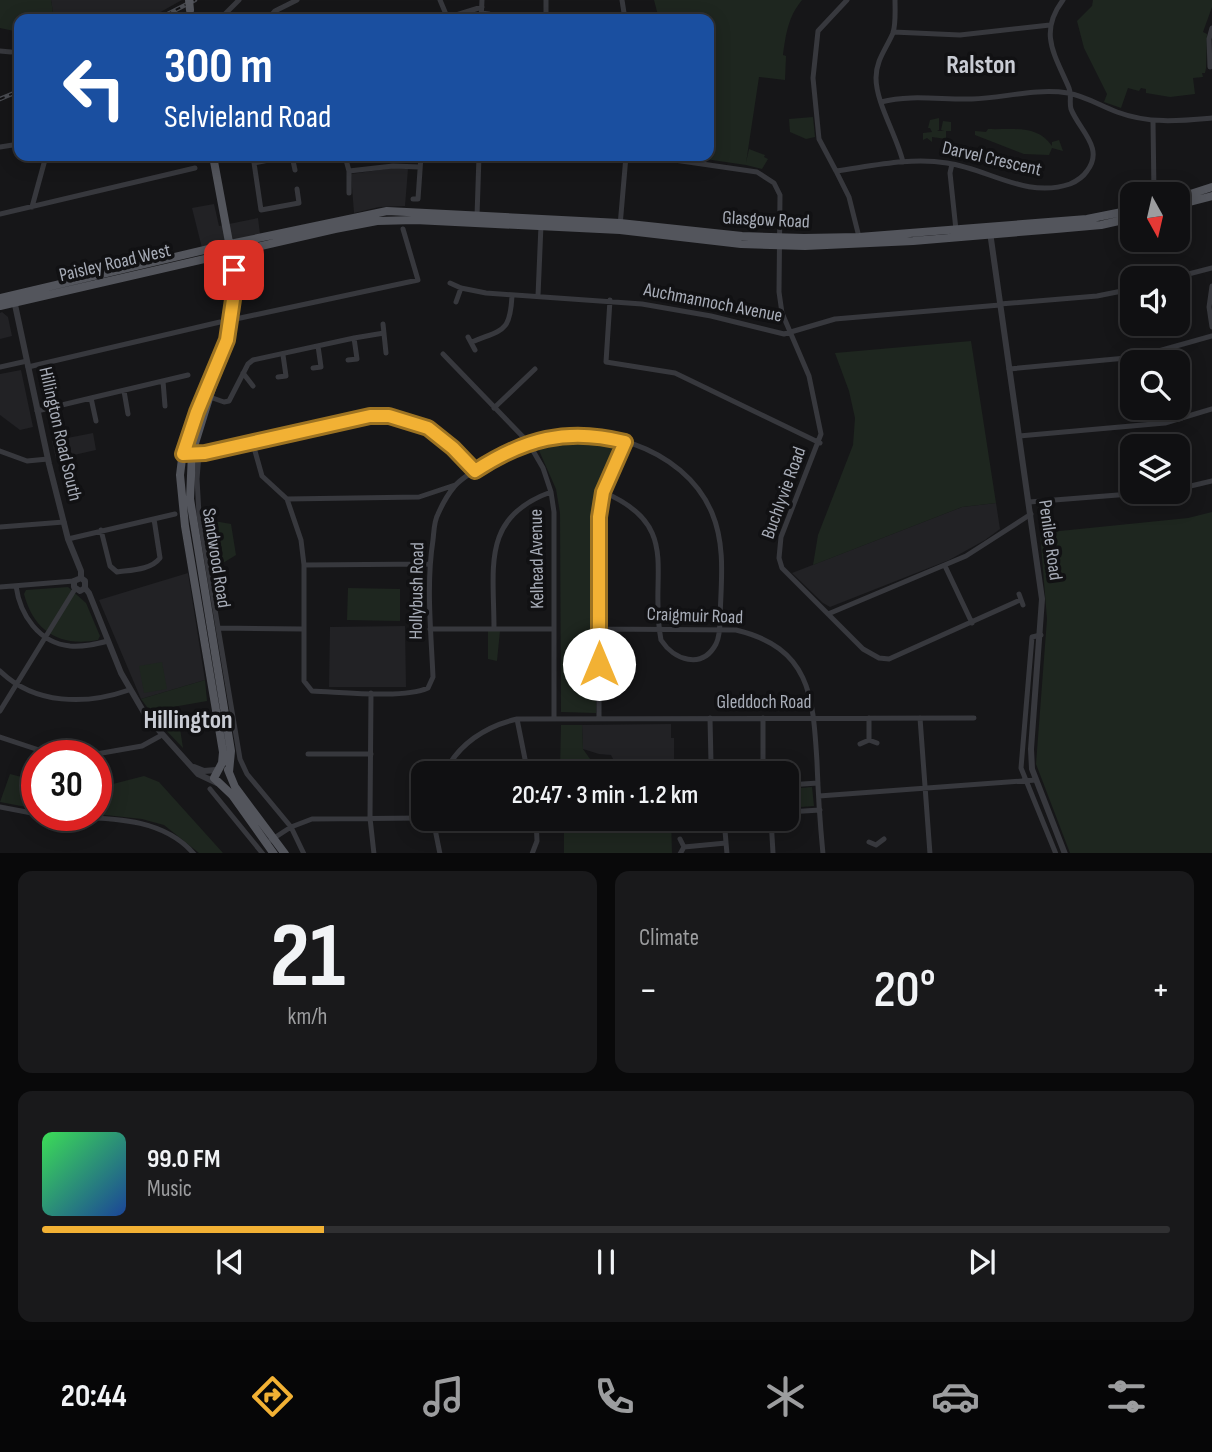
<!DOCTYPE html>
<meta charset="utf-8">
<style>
:root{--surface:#101012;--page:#19191b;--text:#f1f3f6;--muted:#9c9d9f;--line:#303032;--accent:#f2b134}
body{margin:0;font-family:"Sofia Sans Condensed",sans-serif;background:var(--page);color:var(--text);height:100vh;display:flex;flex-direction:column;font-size:26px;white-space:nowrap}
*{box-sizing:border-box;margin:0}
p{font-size:23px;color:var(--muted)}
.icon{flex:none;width:38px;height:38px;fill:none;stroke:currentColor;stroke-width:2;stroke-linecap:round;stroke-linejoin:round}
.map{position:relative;height:853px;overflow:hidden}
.sheet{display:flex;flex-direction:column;gap:18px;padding:18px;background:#09090a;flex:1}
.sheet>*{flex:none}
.top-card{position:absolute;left:14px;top:14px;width:700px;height:147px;border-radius:14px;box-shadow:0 4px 18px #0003,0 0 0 2px var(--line);background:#1a4fa0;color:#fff;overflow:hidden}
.needle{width:46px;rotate:172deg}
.tools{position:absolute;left:1120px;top:182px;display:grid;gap:14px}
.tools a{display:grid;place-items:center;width:70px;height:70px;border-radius:14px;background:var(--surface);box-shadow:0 4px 18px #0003,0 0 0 2px var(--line);font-size:35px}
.speed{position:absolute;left:21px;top:740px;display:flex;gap:14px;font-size:35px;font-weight:700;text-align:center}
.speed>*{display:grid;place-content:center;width:91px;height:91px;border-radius:50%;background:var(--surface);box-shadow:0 4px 18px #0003,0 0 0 2px var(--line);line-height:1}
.speed .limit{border:10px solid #d22;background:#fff;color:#111}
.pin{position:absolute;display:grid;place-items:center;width:60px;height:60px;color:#fff;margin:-30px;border-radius:14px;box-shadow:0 4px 10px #0006}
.me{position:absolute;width:77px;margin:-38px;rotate:0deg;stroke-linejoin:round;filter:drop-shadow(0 0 5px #0008)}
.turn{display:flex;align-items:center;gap:24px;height:147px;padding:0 35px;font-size:32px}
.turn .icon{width:91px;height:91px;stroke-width:2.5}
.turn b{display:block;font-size:49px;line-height:60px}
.big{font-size:52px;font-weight:600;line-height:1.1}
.sheet .tile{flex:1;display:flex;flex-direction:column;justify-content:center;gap:10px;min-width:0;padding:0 24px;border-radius:14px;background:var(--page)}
.sheet .dial{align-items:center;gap:0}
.dial b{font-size:91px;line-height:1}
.song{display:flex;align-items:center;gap:21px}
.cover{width:84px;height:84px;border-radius:10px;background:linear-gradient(135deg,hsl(130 70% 55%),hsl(220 70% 35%))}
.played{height:7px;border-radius:4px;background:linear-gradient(90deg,var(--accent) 25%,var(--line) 25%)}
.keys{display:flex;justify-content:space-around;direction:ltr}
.heat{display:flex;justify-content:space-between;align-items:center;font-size:38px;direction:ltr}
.sheet .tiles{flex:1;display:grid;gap:18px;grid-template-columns:1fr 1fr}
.tile:last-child{grid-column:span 2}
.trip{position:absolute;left:411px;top:761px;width:388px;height:70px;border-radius:14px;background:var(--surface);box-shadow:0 4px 18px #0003,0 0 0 2px var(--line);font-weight:600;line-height:70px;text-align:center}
.menu{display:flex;height:112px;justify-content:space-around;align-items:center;background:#060607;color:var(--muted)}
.menu .icon{width:49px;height:49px}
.menu .active{color:var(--accent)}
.menu b{font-size:32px;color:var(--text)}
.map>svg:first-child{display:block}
.built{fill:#222225}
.green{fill:#1e261f}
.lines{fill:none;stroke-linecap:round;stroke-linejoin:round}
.minor{stroke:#37383d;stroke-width:5}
.tertiary{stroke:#37383d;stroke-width:6}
.primary{stroke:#53555c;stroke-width:8}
.rail-casing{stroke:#4a4c52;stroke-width:4.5}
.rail{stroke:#111113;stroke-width:2;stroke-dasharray:5;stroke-linecap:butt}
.primary-bridge{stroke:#53555c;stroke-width:8}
.route-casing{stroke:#9d7322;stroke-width:18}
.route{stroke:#f2b134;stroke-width:12}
.labels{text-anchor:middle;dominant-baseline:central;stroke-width:7;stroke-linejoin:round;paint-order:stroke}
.street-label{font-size:19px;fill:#a8adb8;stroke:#111113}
.district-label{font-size:26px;font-weight:bold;fill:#c9ccd4;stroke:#111113}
</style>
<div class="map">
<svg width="1212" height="854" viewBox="0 0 1212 854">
<rect width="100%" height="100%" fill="#161618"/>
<!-- built -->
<path class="built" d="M51,0H182L148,19H54Z
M393,168L408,169L405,206L379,207L354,213L351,174Z
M214,204L219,226L258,218L260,234L202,248L192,208Z
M2,312L8,317L12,336L0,339V313Z
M21,370L33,427L20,430L0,415V374Z
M93,433L96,450L56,459L52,441Z
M996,503L1000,529L985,540L949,560L830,607L823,603L792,573L962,507Z
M188,573L205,680L141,699L99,600Z
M405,626L406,687H329L330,627Z
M671,724V738H674V761H621L613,759L611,755L599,754L583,749L582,725Z"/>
<!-- green -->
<path class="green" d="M0,0H51L54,19H19V32L0,28Z
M654,0H802C788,17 786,34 783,55L786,56L785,80L759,77L746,163L749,149L765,155L764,157L768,159L762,169L746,165L685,156H709V19H659Z
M1093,0H1212V7L1203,32L1207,34L1206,68L1205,73H1202L1203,77L1193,78L1195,94L1170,97L1146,93V89L1141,88L1139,91L1128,88L1121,108L1104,102L1107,94L1084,48L1077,21L1092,6Z
M813,117L815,137L806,139L790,132L789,119Z
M939,118V130L937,131H944L941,130L943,121L951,122V131H946V139L932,137V142L927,138L923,140V133L932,132L930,128H928L930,120Z
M988,129C1012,130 1037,124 1052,146V142L1059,140L1063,151L1052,148L1049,155L1024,154L975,135V131L986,132Z
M971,341L996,503L962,507L813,565L818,535L853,445L855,418L849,391L835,353Z
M574,439L614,443L617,448C605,470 599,491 596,517V713L561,712L560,513L556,489L537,446Z
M1212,512V853H1070L1036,764L1047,619L1040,533L1188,518Z
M203,519L231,524L236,555L210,571Z
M68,587L86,603L100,636L98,640C60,647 34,632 24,594L26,590Z
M348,588L400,589V621L347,620Z
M488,631H500L497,661L488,659Z
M162,662L167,689L144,693L139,666Z
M205,680L207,701L150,711L141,699Z
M179,722L183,748L161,725Z
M561,725H582L583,749L595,766L622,767V773L560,772Z
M10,774L37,781V809L0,802Z
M144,776L159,782L223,853H199L164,825L142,819L96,814V785H109Z
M812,787L814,806L788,808V789Z
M564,819H671L672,853H564Z"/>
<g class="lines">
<!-- minor -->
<path class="minor" d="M440,0L448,19
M546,0V19
M622,0L625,19
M895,0C895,10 896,23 893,33C886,49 876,60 876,78C876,103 897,136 903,162
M481,13L489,14L499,19
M456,15L482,7
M220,19L239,0
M268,19L275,11L297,0
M481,19L482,0
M893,32L960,35L1050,25
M0,51L11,52
M1210,67L1209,39L1212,28
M881,102C911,94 942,100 972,99C1004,98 1035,88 1068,93C1085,96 1101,106 1117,112C1149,124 1179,121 1212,118
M1153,121L1154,194
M0,147L19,144
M253,156L261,210L299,203L297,189
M292,156L295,170
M345,156L349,171L393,166L420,167
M647,156L757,172L774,183L780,195L779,292L782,313L809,376L821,434L781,537L779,558L782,568L863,649L879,658L889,659L1020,600
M254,163L288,156
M952,164L950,173L956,230
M349,171V193
M836,171L819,139L813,78L818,31L847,0
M413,199H418L421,156
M32,207L46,156
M0,214L195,168
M477,216L479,156
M620,226L626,156
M859,237L849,197L836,171C872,166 910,157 947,163C989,169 1026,199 1070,184C1077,181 1083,177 1087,171C1105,148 1079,130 1071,109C1069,102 1072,95 1069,88C1055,55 1038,33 1063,0
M1173,278L1212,268
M450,283L461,288L486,293L642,304L711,316L784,334L835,319L1000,305
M1212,286L1209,307L1212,327
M538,296L541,225
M610,300L606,362L675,373L820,443
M456,302L461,288
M1000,304L1097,296L1132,289
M231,320L418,280L403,229
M383,324L386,353
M468,337L475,350
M354,338L384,333
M472,342C503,329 510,333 512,296
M443,354L528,442L543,468L551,492L554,512V719
M0,367L27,361
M28,367L220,322
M313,368L321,367L318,346
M1009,369L1137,357L1212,336
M243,373L253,386
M278,377L286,376L283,355
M163,381L165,406
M124,391L128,414
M207,396L224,402L229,401L248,364L253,360L354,338L357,359L348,360
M91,398L188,375
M56,408L58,427
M494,408L535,369
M37,411L91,398L96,421
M1019,436L1165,423L1212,409
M253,444L262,476L287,499L301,540L304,565V681L312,691C342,692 403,699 428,688L433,677C431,631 426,585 433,540C434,531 434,521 438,514C442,505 448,494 454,487C461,478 474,471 484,465C497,456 511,449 526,443C591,419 684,446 712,513C726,546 721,583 720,618C720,626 720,636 716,644C702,670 674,660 661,640C648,574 684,526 603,492
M0,451L27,461L48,459
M197,454L253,444L370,416C423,417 440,434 475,471
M199,454L197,479L199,514L240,759L247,774L291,827L304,854
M1178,489L1212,481
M287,499L419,497L455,485
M1029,502L1156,492
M0,527L64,522
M101,530L110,566L117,572C131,570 151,570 160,558L154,519
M68,539L175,514
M304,565L429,564
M945,566L972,623
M16,586C20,615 39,643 70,646C84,647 96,644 108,641
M0,587L74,581
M1019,594L1023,605
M828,614L966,556L1031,514
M219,628L302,629
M430,629H554
M494,629C494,567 481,517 551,492
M599,629L736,630C811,648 813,697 817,762C818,793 820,823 823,854
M1041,635L1032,637L1021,768L1056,854
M0,671C35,705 86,705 129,690
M371,693L370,818L374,854
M0,711L75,589
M710,718L711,763
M869,718V740
M920,718L930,854
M517,719L528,774
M599,719V517L603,492L625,442
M0,737L48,753L67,756
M860,744L869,740L877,743
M308,754H371
M85,756L142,746L162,735
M763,759V718
M444,774C458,744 486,726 517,719L974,718
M788,785L818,783
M210,789L263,854
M819,796L1036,780
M0,807L37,814
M788,812L820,810
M54,816C101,819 160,814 194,854
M433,819L440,854
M724,819L727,854
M771,819L773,853
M680,839L684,847L680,854
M271,840L291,827L312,819L424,818
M869,842L876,845L884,839
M684,847L726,843
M532,854L537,841L536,819"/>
<!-- tertiary -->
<path class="tertiary" d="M990,232L1042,599L1031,749L1032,769L1065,854
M14,300L49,464L68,539L81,571V578L85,581V588L89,593L121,673L146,716L198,774L217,783
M81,578L74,581V587L80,591L85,588
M194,767L204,771L216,770"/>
<!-- primary -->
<path class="primary" d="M213,156L231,253L235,286L227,340L192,453L190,499L231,751L229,772
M1178,198L1212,187
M1178,205L1212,196
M0,298L230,244L387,211L620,223L742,236L804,238L859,237L1087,219L1132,210
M0,306L335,229L377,221L415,220L620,230L741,244L805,246L913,241L1056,229L1101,225L1132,218
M213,374L188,437L182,459L180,475L185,526L223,752L222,763L214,778L232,795L274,854
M228,770L235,787L285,854"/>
<defs>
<path id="rail" d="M158,19L195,0
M0,99L19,91"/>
</defs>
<!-- rail casing -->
<use href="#rail" class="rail-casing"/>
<!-- rail -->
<use href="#rail" class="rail"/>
<!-- primary-bridge -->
<path class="primary-bridge" d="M189,0L190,10"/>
</g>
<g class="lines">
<defs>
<path id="route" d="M234,270L235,286L227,340L197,412L183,454L205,453L370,416H389L428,428L453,448L475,471C524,439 567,427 625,442L603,492L599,517V664"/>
</defs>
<!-- route casing -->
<use href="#route" class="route-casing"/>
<!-- route -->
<use href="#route" class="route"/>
</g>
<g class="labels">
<!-- street labels -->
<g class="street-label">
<text transform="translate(992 159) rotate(13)">Darvel Crescent</text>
<text transform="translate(766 220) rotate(3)">Glasgow Road</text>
<text transform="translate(115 263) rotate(-13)">Paisley Road West</text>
<text transform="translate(713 303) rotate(11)">Auchmannoch Avenue</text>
<text transform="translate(60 434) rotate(77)">Hillington Road South</text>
<text transform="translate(784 493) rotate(-70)">Buchlyvie Road</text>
<text transform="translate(1050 540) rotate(82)">Penilee Road</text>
<text transform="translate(216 558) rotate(81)">Sandwood Road</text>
<text transform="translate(537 559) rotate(-91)">Kelhead Avenue</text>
<text transform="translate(417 591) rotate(-89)">Hollybush Road</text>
<text transform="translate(695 616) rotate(2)">Craigmuir Road</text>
<text x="764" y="702">Gleddoch Road</text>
</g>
<!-- district labels -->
<g class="district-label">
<text x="981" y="65">Ralston</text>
<text x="188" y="720">Hillington</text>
</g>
</g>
</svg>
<div class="tools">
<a><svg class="needle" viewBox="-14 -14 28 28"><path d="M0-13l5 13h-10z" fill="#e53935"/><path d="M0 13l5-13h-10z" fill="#9c9d9f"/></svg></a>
<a><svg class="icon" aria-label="sound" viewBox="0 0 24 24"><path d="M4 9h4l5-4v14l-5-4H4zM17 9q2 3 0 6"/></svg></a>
<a><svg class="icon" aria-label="search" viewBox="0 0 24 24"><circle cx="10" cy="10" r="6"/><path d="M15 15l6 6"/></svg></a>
<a><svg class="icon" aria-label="layers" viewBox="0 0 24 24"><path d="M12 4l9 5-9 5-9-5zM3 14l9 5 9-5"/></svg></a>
</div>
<div class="speed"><div class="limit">30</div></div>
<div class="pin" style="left:234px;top:270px;background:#d93025"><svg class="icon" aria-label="arrive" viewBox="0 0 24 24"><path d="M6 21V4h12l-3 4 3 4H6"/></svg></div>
<svg class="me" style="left:599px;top:664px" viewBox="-20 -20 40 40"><circle r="19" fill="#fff"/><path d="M0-13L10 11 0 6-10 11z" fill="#f2b134"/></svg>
<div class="trip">20:47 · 3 min · 1.2 km</div>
<div class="top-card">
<div class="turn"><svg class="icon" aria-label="left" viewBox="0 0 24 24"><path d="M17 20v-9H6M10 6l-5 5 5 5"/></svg><div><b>300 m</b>Selvieland Road</div></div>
</div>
</div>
<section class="sheet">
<div class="tiles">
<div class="tile dial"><b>21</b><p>km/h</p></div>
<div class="tile"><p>Climate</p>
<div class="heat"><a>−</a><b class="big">20°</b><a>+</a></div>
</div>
<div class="tile">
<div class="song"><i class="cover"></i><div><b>99.0 FM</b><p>Music</p></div></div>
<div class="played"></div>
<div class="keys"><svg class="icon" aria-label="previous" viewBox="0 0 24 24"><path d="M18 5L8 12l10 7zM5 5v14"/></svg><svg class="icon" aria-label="pause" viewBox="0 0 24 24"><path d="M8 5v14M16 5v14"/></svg><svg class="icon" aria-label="next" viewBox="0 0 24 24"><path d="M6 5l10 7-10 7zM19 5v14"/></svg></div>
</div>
</div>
</section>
<nav class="menu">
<b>20:44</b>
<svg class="icon active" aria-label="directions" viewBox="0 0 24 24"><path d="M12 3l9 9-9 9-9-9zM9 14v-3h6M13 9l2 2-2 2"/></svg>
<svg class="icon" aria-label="music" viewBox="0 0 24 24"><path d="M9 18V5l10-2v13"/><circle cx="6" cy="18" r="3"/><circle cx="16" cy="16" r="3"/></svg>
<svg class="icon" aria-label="phone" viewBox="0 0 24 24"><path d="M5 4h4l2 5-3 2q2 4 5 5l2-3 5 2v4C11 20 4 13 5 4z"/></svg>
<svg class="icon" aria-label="climate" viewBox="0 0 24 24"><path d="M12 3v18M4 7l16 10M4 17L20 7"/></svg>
<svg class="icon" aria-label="car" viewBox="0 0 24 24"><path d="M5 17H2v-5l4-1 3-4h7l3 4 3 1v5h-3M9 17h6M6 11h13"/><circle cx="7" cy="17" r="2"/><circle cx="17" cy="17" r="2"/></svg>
<svg class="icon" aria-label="filters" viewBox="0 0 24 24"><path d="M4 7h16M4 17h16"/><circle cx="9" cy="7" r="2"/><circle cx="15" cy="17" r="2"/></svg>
</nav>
